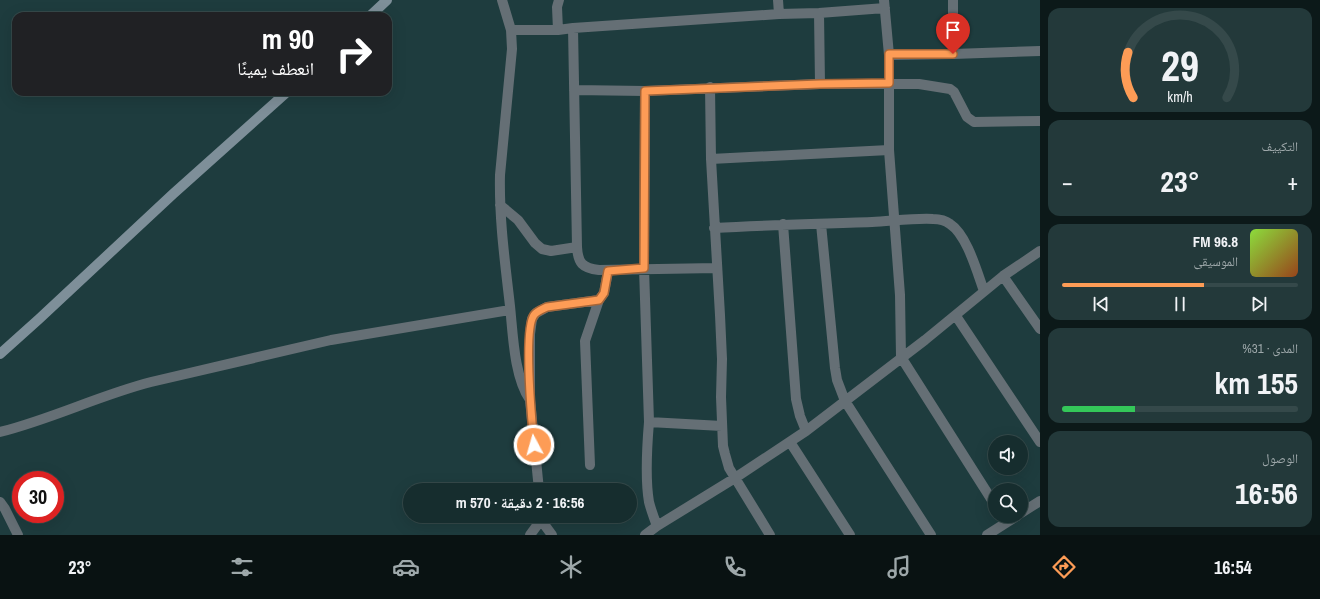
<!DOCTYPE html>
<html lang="ar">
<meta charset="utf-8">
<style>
:root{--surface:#162d2e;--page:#23393a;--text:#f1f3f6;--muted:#9ea8aa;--line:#35494a;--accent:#fd9c56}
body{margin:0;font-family:"Archivo Narrow","Noto Naskh Arabic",sans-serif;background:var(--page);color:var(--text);direction:rtl;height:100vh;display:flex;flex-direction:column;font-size:15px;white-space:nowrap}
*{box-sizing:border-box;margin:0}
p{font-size:13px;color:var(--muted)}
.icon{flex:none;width:22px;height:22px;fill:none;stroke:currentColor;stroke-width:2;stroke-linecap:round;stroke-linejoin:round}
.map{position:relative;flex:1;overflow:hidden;direction:ltr}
.details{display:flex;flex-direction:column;gap:8px;padding:8px;background:#0c1919;width:280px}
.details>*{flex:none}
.hud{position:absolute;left:12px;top:12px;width:380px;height:84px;border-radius:12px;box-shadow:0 4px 16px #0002,0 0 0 1px var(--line);direction:rtl;background:#202124;color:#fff;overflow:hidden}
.buttons{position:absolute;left:988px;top:435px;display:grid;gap:8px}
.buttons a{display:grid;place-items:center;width:40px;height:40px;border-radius:50%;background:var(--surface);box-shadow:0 4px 16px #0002,0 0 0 1px var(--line);font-size:20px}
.speed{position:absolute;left:12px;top:471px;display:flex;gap:8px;font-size:20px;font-weight:700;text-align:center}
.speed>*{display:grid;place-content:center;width:52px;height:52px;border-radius:50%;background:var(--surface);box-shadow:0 4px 16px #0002,0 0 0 1px var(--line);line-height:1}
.speed .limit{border:6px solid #d22;background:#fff;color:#111}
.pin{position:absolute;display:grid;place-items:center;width:34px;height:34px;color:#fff;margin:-41px -17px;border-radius:50% 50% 50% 0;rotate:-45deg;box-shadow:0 0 4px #0007}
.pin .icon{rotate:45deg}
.me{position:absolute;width:44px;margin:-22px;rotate:354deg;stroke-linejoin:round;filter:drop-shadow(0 0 3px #0008)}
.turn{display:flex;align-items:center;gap:14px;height:84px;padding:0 12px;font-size:18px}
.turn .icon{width:52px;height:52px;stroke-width:2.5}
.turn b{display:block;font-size:28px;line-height:34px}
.big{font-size:30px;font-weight:800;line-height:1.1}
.details .widget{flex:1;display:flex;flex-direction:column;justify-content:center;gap:6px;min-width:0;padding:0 14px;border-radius:12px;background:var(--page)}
.details .dial{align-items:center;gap:0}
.dial svg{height:104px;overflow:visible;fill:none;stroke:var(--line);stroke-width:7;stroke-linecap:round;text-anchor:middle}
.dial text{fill:var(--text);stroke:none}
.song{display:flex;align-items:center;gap:12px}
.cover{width:48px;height:48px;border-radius:6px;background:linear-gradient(135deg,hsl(90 70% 55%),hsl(20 70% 35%))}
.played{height:4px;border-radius:2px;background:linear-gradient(90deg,var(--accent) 60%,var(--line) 60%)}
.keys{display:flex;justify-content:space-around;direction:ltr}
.heat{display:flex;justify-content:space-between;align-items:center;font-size:22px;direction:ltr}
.charge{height:6px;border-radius:3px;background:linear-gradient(90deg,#34c759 31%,var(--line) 0)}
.trip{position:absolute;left:403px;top:483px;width:234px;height:40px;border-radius:20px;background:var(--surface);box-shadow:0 4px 16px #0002,0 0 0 1px var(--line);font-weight:800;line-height:40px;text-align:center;direction:rtl}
.tabs{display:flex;height:64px;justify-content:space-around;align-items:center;background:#091212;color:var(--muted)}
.tabs .icon{width:28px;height:28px}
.tabs .on{color:var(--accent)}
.tabs b{font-size:18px;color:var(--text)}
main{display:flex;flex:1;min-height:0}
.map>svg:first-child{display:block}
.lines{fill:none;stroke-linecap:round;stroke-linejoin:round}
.minor{stroke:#656f75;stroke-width:10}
.secondary{stroke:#7e8f99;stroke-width:10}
.route-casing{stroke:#a46538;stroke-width:10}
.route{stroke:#fd9c56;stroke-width:7}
</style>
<main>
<section class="details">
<div class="widget dial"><svg viewBox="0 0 100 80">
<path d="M14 69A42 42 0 1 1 86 69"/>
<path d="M14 69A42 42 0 0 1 10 34" stroke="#fd9c56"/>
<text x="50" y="56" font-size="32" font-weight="700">29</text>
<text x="50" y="72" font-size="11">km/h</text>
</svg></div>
<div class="widget"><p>التكييف</p>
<div class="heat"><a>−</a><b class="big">23°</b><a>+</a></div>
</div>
<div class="widget">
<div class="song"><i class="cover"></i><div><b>96.8 FM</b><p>الموسيقى</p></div></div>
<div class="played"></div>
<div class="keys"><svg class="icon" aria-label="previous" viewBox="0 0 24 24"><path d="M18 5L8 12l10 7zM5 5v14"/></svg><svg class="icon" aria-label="pause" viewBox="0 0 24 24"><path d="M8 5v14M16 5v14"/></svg><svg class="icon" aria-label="next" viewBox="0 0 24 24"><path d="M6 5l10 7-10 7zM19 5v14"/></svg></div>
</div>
<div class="widget"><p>المدى · 31%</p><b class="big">155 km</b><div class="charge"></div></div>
<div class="widget"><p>الوصول</p><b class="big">16:56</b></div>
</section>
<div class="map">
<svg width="1040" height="535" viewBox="0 0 1040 535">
<rect width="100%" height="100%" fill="#1e3c3e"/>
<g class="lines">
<!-- minor -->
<path class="minor" d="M502,0L511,30L512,49L500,175C499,219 505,262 510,306C513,334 514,377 530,400
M778,0L779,14
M884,0L889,55V150L900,295L901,357L995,505
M953,0V54
M819,13L820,84
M573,28L577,247C578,263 582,268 599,270L717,268
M511,30H558L573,28L779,14L819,13L885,8
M558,30L557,7L559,0
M889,55L953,54L1040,51
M710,87L711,159L720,315L722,359L721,397L723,446L725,454L729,468L770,535
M574,90L645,91L820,84H919L950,89L954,92L967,117L974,122L1040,121
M645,91L644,268L649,422C647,446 645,479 649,502C651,510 654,518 657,526
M711,159L889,150
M500,205L518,220L535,243L542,249L551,251L577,247
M783,224L796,399L800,416L806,431
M821,224L835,368L837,380L845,401L931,535
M714,228C767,225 820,224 872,222C892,221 915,218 933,219C939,219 945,220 950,224C967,235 977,272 984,291
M1003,276L1040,329
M956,316L1040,442
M649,422L722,426
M0,432C52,419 100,395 151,382L331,340L510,310
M790,442L850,535
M590,465L585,341L599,300L604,293L608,271
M539,490L530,400V334L532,319L536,313L547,307L599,300
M0,502L5,509L18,535
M1021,513L1040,501
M541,516V520L552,535
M530,535L541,520
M645,535L657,526L735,478L806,431L925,340L1003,276L1040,251
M987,535L1017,516"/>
<!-- secondary -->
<path class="secondary" d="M370,16L387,0
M0,354L39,319L173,194L287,92"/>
</g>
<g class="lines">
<defs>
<path id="route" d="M534,445C532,423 523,330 534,315C537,311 543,309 547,307L599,300L604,293L608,271L644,268L645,91L820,84L889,83V54H953"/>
</defs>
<!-- route casing -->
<use href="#route" class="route-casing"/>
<!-- route -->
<use href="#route" class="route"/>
</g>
</svg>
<div class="buttons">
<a><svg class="icon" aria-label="sound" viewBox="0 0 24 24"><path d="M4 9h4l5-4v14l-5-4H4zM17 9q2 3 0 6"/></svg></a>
<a><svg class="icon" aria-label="search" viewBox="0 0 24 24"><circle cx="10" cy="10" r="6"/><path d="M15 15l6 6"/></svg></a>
</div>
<div class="speed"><div class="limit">30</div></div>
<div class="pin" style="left:953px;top:54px;background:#d93025"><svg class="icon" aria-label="arrive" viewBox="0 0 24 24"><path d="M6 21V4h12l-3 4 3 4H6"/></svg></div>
<svg class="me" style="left:534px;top:445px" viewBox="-20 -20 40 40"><circle r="17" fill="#fd9c56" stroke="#fff" stroke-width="3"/><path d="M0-11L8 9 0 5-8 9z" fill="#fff"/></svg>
<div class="trip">16:56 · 2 دقيقة · 570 m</div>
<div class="hud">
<div class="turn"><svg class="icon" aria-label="right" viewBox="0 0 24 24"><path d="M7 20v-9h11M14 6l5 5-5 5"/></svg><div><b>90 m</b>انعطف يمينًا</div></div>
</div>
</div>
</main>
<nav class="tabs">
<b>16:54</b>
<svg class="icon on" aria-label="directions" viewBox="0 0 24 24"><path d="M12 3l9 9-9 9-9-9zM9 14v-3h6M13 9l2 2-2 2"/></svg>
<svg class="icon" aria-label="music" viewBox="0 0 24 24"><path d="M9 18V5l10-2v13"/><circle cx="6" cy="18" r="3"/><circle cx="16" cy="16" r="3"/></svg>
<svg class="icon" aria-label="phone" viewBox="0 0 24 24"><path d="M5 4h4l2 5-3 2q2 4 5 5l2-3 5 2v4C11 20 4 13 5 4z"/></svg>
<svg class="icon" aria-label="climate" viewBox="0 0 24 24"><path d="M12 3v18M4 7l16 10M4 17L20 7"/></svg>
<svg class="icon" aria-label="car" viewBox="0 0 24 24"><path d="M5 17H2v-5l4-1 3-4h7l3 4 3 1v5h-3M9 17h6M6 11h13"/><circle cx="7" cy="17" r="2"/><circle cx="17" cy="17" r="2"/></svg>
<svg class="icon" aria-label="filters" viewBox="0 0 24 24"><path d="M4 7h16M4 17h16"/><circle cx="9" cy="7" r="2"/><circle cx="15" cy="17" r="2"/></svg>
<b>23°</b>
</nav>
